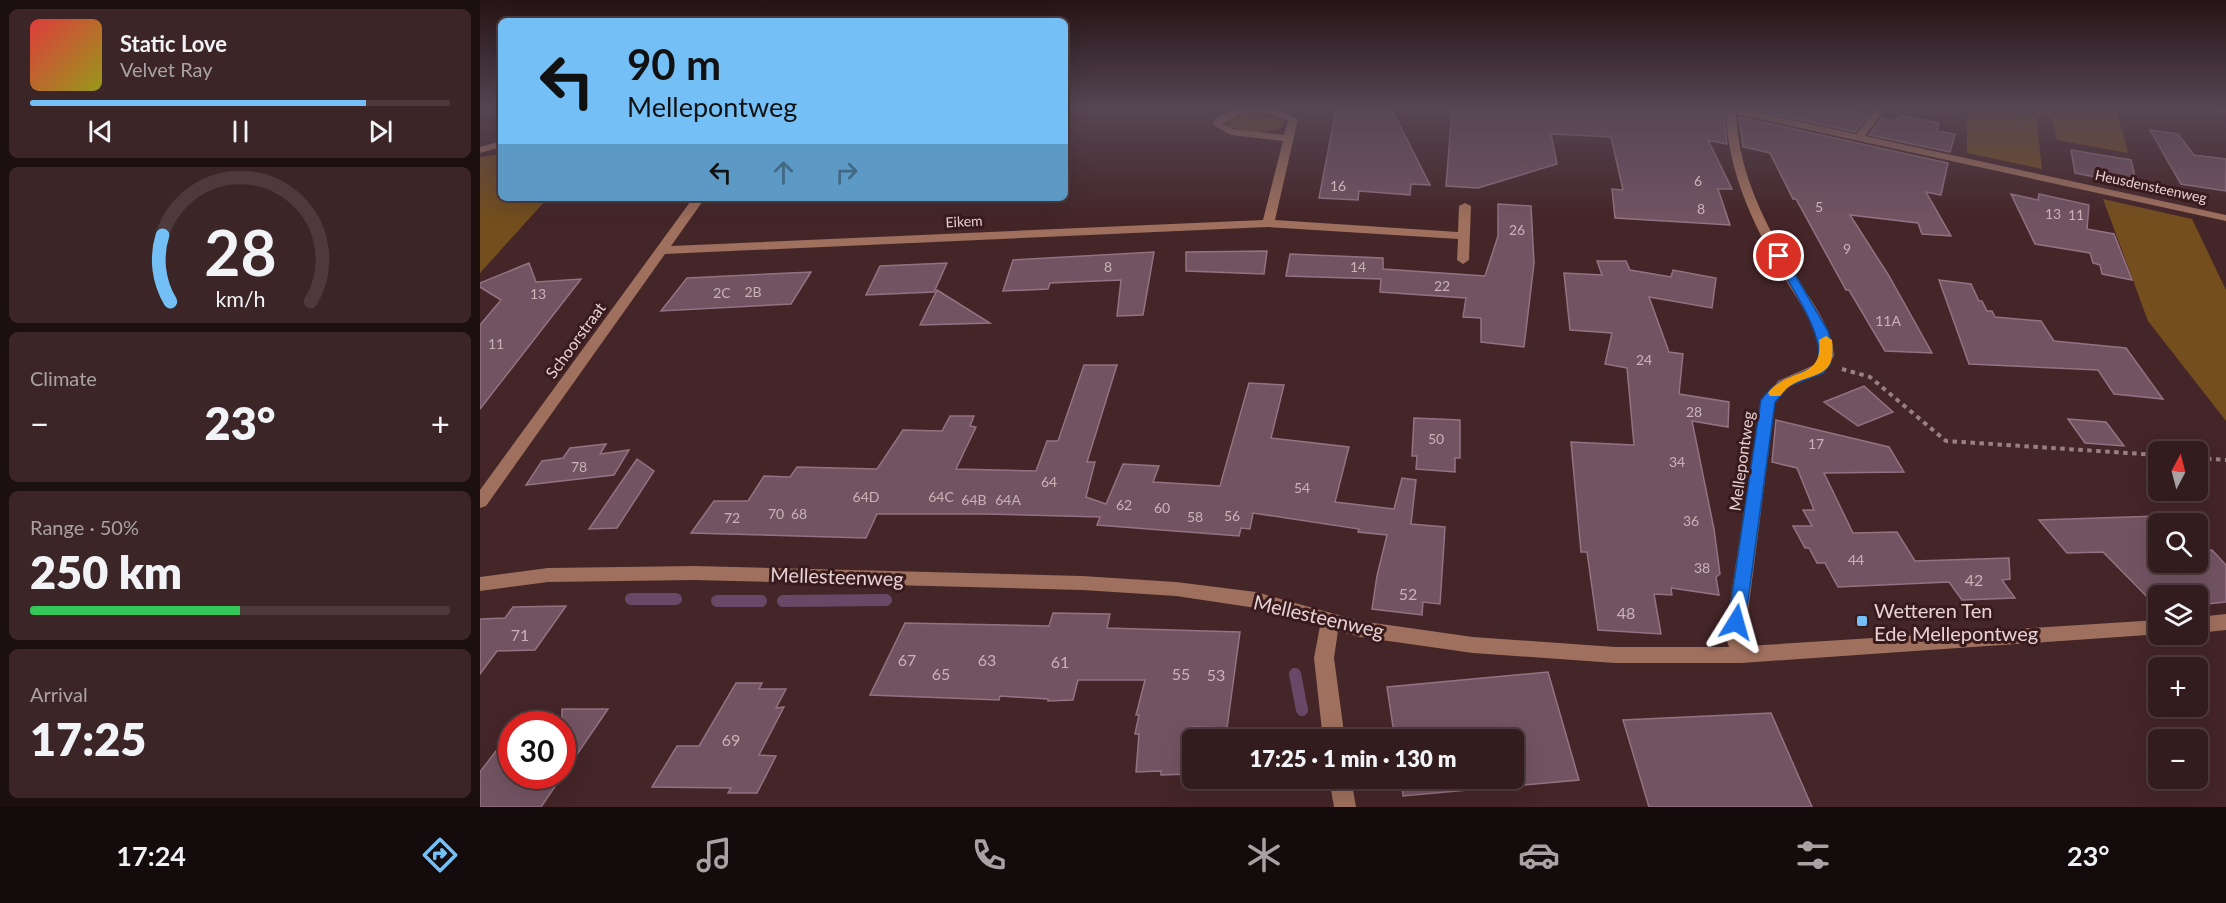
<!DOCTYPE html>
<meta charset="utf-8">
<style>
:root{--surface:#331c1e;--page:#3b2527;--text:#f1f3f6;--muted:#a9a1a4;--line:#4e3a3c;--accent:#74c0f6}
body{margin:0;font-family:Lato,sans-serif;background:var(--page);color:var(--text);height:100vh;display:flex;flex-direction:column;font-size:22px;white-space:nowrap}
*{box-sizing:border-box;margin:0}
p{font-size:20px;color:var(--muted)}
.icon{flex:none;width:33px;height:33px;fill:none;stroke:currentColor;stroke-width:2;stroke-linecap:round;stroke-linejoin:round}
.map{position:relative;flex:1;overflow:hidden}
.details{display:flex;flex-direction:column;gap:9px;padding:9px;background:#1c0f10;width:480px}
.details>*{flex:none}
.guide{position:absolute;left:18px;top:18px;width:570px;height:183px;border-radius:9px;box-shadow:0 6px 24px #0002,0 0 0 2px var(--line);background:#74c0f6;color:#111;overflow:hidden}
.needle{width:39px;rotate:7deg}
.controls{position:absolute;left:1668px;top:441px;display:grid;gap:12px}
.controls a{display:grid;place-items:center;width:60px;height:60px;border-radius:9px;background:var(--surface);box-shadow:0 6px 24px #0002,0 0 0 2px var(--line);font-size:30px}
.speed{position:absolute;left:18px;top:711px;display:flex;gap:12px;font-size:30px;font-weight:700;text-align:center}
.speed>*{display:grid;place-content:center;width:78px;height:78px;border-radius:50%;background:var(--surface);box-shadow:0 6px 24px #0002,0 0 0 2px var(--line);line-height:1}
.speed .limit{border:9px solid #d22;background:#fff;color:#111}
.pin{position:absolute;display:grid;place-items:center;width:51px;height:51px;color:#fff;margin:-26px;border:3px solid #fff;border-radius:50%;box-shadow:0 2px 6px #0007}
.me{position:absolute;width:66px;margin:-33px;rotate:8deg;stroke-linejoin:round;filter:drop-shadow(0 0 4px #0008)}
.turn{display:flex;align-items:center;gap:21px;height:126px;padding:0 30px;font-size:27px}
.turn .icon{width:78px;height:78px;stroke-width:2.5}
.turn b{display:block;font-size:42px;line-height:51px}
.lanes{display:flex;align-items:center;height:57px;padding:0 30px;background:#0003;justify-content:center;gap:30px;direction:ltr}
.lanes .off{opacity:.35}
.big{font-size:45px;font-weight:800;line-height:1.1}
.details .tile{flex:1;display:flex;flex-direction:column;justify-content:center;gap:9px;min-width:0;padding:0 21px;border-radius:9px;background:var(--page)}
.details .dial{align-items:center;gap:0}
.dial svg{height:156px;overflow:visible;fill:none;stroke:var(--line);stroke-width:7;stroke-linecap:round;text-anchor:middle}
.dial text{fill:var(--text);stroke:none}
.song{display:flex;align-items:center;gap:18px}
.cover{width:72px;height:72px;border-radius:9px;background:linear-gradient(135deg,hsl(0 70% 55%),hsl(60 70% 35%))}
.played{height:6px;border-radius:3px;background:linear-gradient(90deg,var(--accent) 80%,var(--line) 80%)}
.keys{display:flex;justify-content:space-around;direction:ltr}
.heat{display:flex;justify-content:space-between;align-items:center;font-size:33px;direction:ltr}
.charge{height:9px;border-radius:4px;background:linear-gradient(90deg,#34c759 50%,var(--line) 0)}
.trip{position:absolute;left:702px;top:729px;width:342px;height:60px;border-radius:9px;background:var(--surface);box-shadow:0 6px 24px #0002,0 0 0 2px var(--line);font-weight:800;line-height:60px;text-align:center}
.tab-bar{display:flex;height:96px;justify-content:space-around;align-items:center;background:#140b0c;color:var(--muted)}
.tab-bar .icon{width:42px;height:42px}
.tab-bar .active{color:var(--accent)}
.tab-bar b{font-size:27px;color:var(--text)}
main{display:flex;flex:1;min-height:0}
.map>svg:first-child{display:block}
.green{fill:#744e1d}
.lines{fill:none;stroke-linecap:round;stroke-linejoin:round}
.stream{stroke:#694867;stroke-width:12}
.building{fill:#725362;stroke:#947282;stroke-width:1.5}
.path{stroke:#9a8081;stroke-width:4;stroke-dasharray:4.5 4.5;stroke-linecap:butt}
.minor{fill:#9f705d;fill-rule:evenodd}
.route{fill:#1a73e8;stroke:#114b97;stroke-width:1.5}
.slow{fill:#f59e0b}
.poi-dot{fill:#74c0f6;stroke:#391b1e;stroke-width:2}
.labels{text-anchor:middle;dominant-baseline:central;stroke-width:6;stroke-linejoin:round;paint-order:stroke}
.number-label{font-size:14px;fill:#cab2b6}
.far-street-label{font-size:14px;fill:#e7d2d2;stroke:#391b1e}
.street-label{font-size:16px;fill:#e7d2d2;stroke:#391b1e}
.near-number-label{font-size:16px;fill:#cab2b6}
.near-street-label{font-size:20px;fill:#e7d2d2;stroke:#391b1e}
.near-poi-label{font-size:20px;fill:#e7d2d2;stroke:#391b1e;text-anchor:start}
</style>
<main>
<section class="details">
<div class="tile">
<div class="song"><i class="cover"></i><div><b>Static Love</b><p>Velvet Ray</p></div></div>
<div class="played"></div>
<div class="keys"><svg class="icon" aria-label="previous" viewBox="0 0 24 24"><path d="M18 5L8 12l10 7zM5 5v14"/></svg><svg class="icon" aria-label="pause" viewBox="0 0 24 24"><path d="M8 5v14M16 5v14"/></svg><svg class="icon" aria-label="next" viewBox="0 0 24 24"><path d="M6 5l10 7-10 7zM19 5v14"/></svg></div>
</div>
<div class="tile dial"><svg viewBox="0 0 100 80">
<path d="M14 69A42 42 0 1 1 86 69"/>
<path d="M14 69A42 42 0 0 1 10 35" stroke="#74c0f6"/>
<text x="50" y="56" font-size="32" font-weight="700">28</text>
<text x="50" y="72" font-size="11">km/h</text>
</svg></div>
<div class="tile"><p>Climate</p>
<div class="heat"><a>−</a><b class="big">23°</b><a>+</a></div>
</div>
<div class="tile"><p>Range · 50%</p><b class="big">250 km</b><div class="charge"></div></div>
<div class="tile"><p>Arrival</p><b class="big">17:25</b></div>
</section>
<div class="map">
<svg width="1746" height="807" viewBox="0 0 1746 807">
<rect width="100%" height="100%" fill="#442528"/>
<!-- green -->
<path class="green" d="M1487,107H1506L1555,115L1554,107H1636L1648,153L1577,140L1572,118L1556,115L1562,169L1487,153Z
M761,114L798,117L803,119V125C791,136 763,132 748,126V120Z
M21,154V198H86L66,200L0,273V157Z
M1623,199L1712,219L1746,290V421L1668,321Z"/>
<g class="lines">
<!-- stream -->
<path class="stream" d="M151,599H196
M237,601H281
M303,601L406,600
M815,674L822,710"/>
</g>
<!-- building -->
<path class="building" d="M998,107H1232L1234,111L1244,114L1247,144L1228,140L1252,189H1238L1250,225L1135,218L1132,189L1143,190L1131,137L1071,134L1077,164L998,188L966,186L972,110L997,112Z
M1261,107H1355L1389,115L1375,132Z
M856,110L913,112L950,185L931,184L930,195L879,191L878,200L839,198Z
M1420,115L1459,123L1457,131L1475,134L1470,152L1389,135L1402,118L1415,121Z
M1259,117L1468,163L1461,195L1446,192L1471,236L1442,234L1438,223L1370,215L1409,276L1452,353L1405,351L1369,290H1366L1316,199H1313L1290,153L1263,147Z
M1670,130L1698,134L1714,155L1746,159V191L1701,184Z
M1591,150L1651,160L1657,185L1595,173Z
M1531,194L1558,200L1559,194L1609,205L1607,229L1634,234L1652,280L1622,274L1620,265L1613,263L1610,253L1555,244Z
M1018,204L1051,206L1054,263L1044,347L1001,342V318L983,317L986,298L900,292L901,279L806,276L810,254L903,258V269L1005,276L1018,236Z
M787,251L784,274L706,271V252Z
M674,252L663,315L637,316L641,280L570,283L568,289L523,291L533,260Z
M1117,261H1146L1150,270L1191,277L1193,270L1236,278L1232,308L1169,297L1189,352L1203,354L1199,394L1249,402L1248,427L1212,421L1234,529L1240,574L1236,577L1239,595L1191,588L1192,595L1174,594L1181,634L1118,630L1107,552H1101L1091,442L1154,445L1147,368L1125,364L1132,333L1090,330L1084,273L1122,275Z
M49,263L56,282L101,279L0,409V325L21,300L0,287V283Z
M467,263L454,292L386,295L400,266Z
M331,272L311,304L181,311L207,278Z
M1459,280L1491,284L1499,301H1502L1507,311H1512L1515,317L1561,321L1574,341L1646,348L1683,399L1634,394L1618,370L1489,364Z
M457,290L510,323L440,325Z
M604,365H637L607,462H615L606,497L626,504L643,464L679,466L673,482L740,486L769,383L804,385L791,438L869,447L855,502L914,509L922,478L936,480L931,524L965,527L960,604L943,602L942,615L892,609L897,576L907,535L878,532L879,529L773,513L770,529L761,528L759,536L617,525L620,517L505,514H397L386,538L211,533L234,501H268L284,476L310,477L317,467L397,469L423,430L462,431L470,416H494L490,426L496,427L476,469L556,471L567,441H578Z
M1384,386L1413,412L1378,426L1344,402Z
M934,418L980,420V458H975V472L936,469L937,456H932Z
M1588,419L1626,422L1644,446L1605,443Z
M1296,420L1409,447L1424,472L1344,473L1373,533L1417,532L1435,561L1529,558L1530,579L1522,580L1535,598L1482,600L1469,582L1358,587L1345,563H1337L1329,548H1325L1313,526H1332L1323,510H1334L1317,468L1292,462Z
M126,444L120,454L149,450L134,475L46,485L62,461L83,458L90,448Z
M157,459L174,471L137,528L109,529Z
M1678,516V562H1718V551L1732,550L1746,565V602L1718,605V596H1678V608L1623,552L1587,553L1559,520Z
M86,606L55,650L17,651L0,674V619L25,618L33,607Z
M573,613L630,614L627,628L760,632L747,728L712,727V774L681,775V771L656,772L659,734H655L659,715H656L665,680H598L593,700L568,701V699L520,696L519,700L390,695L425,623L569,626Z
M1068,672L1099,780L923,796L921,778H1034V740H915L907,687Z
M256,683H282L279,689H306L296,708L304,707L279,755L296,756L277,793H248L251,788L172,787L197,746H219Z
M82,709H128L61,807H0V772L32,730V776H82Z
M1291,713L1332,807H1169L1143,720Z"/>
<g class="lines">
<!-- path -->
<path class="path" d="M1362,369L1390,377L1466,441L1678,455
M1718,458L1746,460"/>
<!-- minor -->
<path class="minor" d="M764,107L796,109L818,119L795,220L978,232L979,206L985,203L991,206L989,260L983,264L977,260L978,239L788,227L185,254L6,506L0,508V490L213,198H225L191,246L783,220L803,141L751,135L733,125L735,119L751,110ZM775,112L794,115L808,120L804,135L753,129L743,124L757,115Z
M1234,107H1253L1376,134L1398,107H1407L1385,136L1746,215V221L1256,114C1259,175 1286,226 1317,277C1331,302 1352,326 1354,356L1344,371L1310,386L1295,402L1265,635L1268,646L1678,620V634H1682L1261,663H1135L993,653L880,637L858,631L854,658L865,740H843L834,658L840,626L776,608L696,596L602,590L214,580L68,582L0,591V577L68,568L214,566L602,576L696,582L776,592L880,621L993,637L1135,647H1249L1245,635L1281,401L1298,381L1334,365L1340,356C1338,326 1317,299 1302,274C1272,222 1248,172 1246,112L1235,109Z
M1725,107H1746V112Z
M21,141V147L0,153V147Z
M1746,614V630L1718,633V617Z
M849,778H871L876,807H854Z"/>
</g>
<!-- sky -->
<linearGradient id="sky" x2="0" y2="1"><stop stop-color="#251416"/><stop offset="0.49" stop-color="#564653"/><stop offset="1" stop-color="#564653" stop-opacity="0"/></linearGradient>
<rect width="1746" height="220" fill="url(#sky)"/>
<!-- route -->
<path class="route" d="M1299,253L1304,256L1348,331L1353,350L1350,364L1343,373L1309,386L1295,402L1265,622L1262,627L1256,629L1250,627L1248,622L1281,400C1298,377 1309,380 1331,368C1359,353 1304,275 1293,256Z"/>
<!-- slow -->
<path class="slow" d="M1346,336L1352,340C1357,380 1333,371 1310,386C1306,388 1303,393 1300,396H1290L1288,393C1307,367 1344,381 1339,340Z"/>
<!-- markers -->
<rect class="poi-dot" x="1376" y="615" width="12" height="12" rx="3"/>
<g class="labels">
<!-- number labels -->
<g class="number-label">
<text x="1218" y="180">6</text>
<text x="858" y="185">16</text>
<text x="1339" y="206">5</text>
<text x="1221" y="208">8</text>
<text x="1573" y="213">13</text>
<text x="1596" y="214">11</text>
<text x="1037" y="229">26</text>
<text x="1367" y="248">9</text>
<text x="628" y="266">8</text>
<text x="878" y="266">14</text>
<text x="962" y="285">22</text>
<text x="273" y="291">2B</text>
<text x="242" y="292">2C</text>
<text x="58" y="293">13</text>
<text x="1408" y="320">11A</text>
<text x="16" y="343">11</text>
<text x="1164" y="359">24</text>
<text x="1214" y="411">28</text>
<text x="956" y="438">50</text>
<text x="1336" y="443">17</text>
<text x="1197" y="461">34</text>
<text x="99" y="466">78</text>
<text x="569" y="481">64</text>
<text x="822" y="487">54</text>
<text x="386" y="496">64D</text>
<text x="461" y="496">64C</text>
<text x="494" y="499">64B</text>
<text x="528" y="499">64A</text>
<text x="644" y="504">62</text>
<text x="682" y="507">60</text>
<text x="296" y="513">70</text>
<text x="319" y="513">68</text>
<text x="752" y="515">56</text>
<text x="715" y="516">58</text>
<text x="252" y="517">72</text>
<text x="1211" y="520">36</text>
<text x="1376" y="559">44</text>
<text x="1222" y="567">38</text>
</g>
<!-- far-street labels -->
<g class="far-street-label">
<text transform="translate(1671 186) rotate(12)">Heusdensteenweg</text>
<text transform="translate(484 221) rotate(-3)">Eikem</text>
</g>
<!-- street labels -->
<g class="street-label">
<text transform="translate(95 340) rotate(-54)">Schoorstraat</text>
<text transform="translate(1261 461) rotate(-82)">Mellepontweg</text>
</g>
<!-- near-number labels -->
<g class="near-number-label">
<text x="1494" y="579">42</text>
<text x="928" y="593">52</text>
<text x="1146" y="612">48</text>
<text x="40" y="634">71</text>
<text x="427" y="659">67</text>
<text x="507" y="659">63</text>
<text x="580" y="661">61</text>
<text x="461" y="673">65</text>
<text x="701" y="673">55</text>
<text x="736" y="674">53</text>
<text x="251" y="739">69</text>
</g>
<!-- near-street labels -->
<g class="near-street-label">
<text transform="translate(357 576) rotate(2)">Mellesteenweg</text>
<text transform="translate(839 616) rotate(13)">Mellesteenweg</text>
</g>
<!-- near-poi labels -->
<g class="near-poi-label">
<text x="1394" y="610">Wetteren Ten<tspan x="1394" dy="23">Ede Mellepontweg</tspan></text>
</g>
</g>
</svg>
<div class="controls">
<a><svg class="needle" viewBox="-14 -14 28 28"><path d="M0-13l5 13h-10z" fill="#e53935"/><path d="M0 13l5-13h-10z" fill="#a9a1a4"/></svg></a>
<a><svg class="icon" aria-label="search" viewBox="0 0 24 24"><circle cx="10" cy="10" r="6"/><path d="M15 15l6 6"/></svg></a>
<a><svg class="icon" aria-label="layers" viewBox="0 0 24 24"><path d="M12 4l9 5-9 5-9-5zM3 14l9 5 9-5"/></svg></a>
<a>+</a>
<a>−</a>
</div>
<div class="speed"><div class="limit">30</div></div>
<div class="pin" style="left:1299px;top:256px;background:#d93025"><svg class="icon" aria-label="arrive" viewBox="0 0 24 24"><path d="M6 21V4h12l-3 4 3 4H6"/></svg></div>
<svg class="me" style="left:1256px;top:622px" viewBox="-20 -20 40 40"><path d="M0-17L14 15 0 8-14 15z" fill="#1a73e8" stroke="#fff" stroke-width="4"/></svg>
<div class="trip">17:25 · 1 min · 130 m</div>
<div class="guide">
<div class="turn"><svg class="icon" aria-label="left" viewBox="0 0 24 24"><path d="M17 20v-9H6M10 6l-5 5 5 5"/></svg><div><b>90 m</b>Mellepontweg</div></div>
<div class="lanes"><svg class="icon" aria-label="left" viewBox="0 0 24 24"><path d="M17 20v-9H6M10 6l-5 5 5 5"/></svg><svg class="icon off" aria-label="ahead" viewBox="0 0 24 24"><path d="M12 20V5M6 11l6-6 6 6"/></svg><svg class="icon off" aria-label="right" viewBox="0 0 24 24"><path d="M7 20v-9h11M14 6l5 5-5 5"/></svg></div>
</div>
</div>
</main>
<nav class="tab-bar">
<b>17:24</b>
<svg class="icon active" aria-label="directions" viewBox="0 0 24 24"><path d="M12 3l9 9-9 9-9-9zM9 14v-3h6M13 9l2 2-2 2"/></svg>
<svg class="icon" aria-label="music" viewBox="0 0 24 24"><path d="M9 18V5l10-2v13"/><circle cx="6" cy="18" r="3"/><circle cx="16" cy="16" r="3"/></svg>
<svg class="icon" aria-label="phone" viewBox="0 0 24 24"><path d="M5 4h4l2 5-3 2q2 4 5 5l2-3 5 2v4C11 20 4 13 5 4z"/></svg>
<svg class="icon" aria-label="climate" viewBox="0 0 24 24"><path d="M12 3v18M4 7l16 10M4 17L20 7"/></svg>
<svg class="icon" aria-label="car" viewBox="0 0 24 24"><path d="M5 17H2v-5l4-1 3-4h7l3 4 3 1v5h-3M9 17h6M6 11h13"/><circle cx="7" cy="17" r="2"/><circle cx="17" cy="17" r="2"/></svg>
<svg class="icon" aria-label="filters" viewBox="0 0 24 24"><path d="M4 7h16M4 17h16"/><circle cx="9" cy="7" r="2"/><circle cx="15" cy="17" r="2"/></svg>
<b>23°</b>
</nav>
